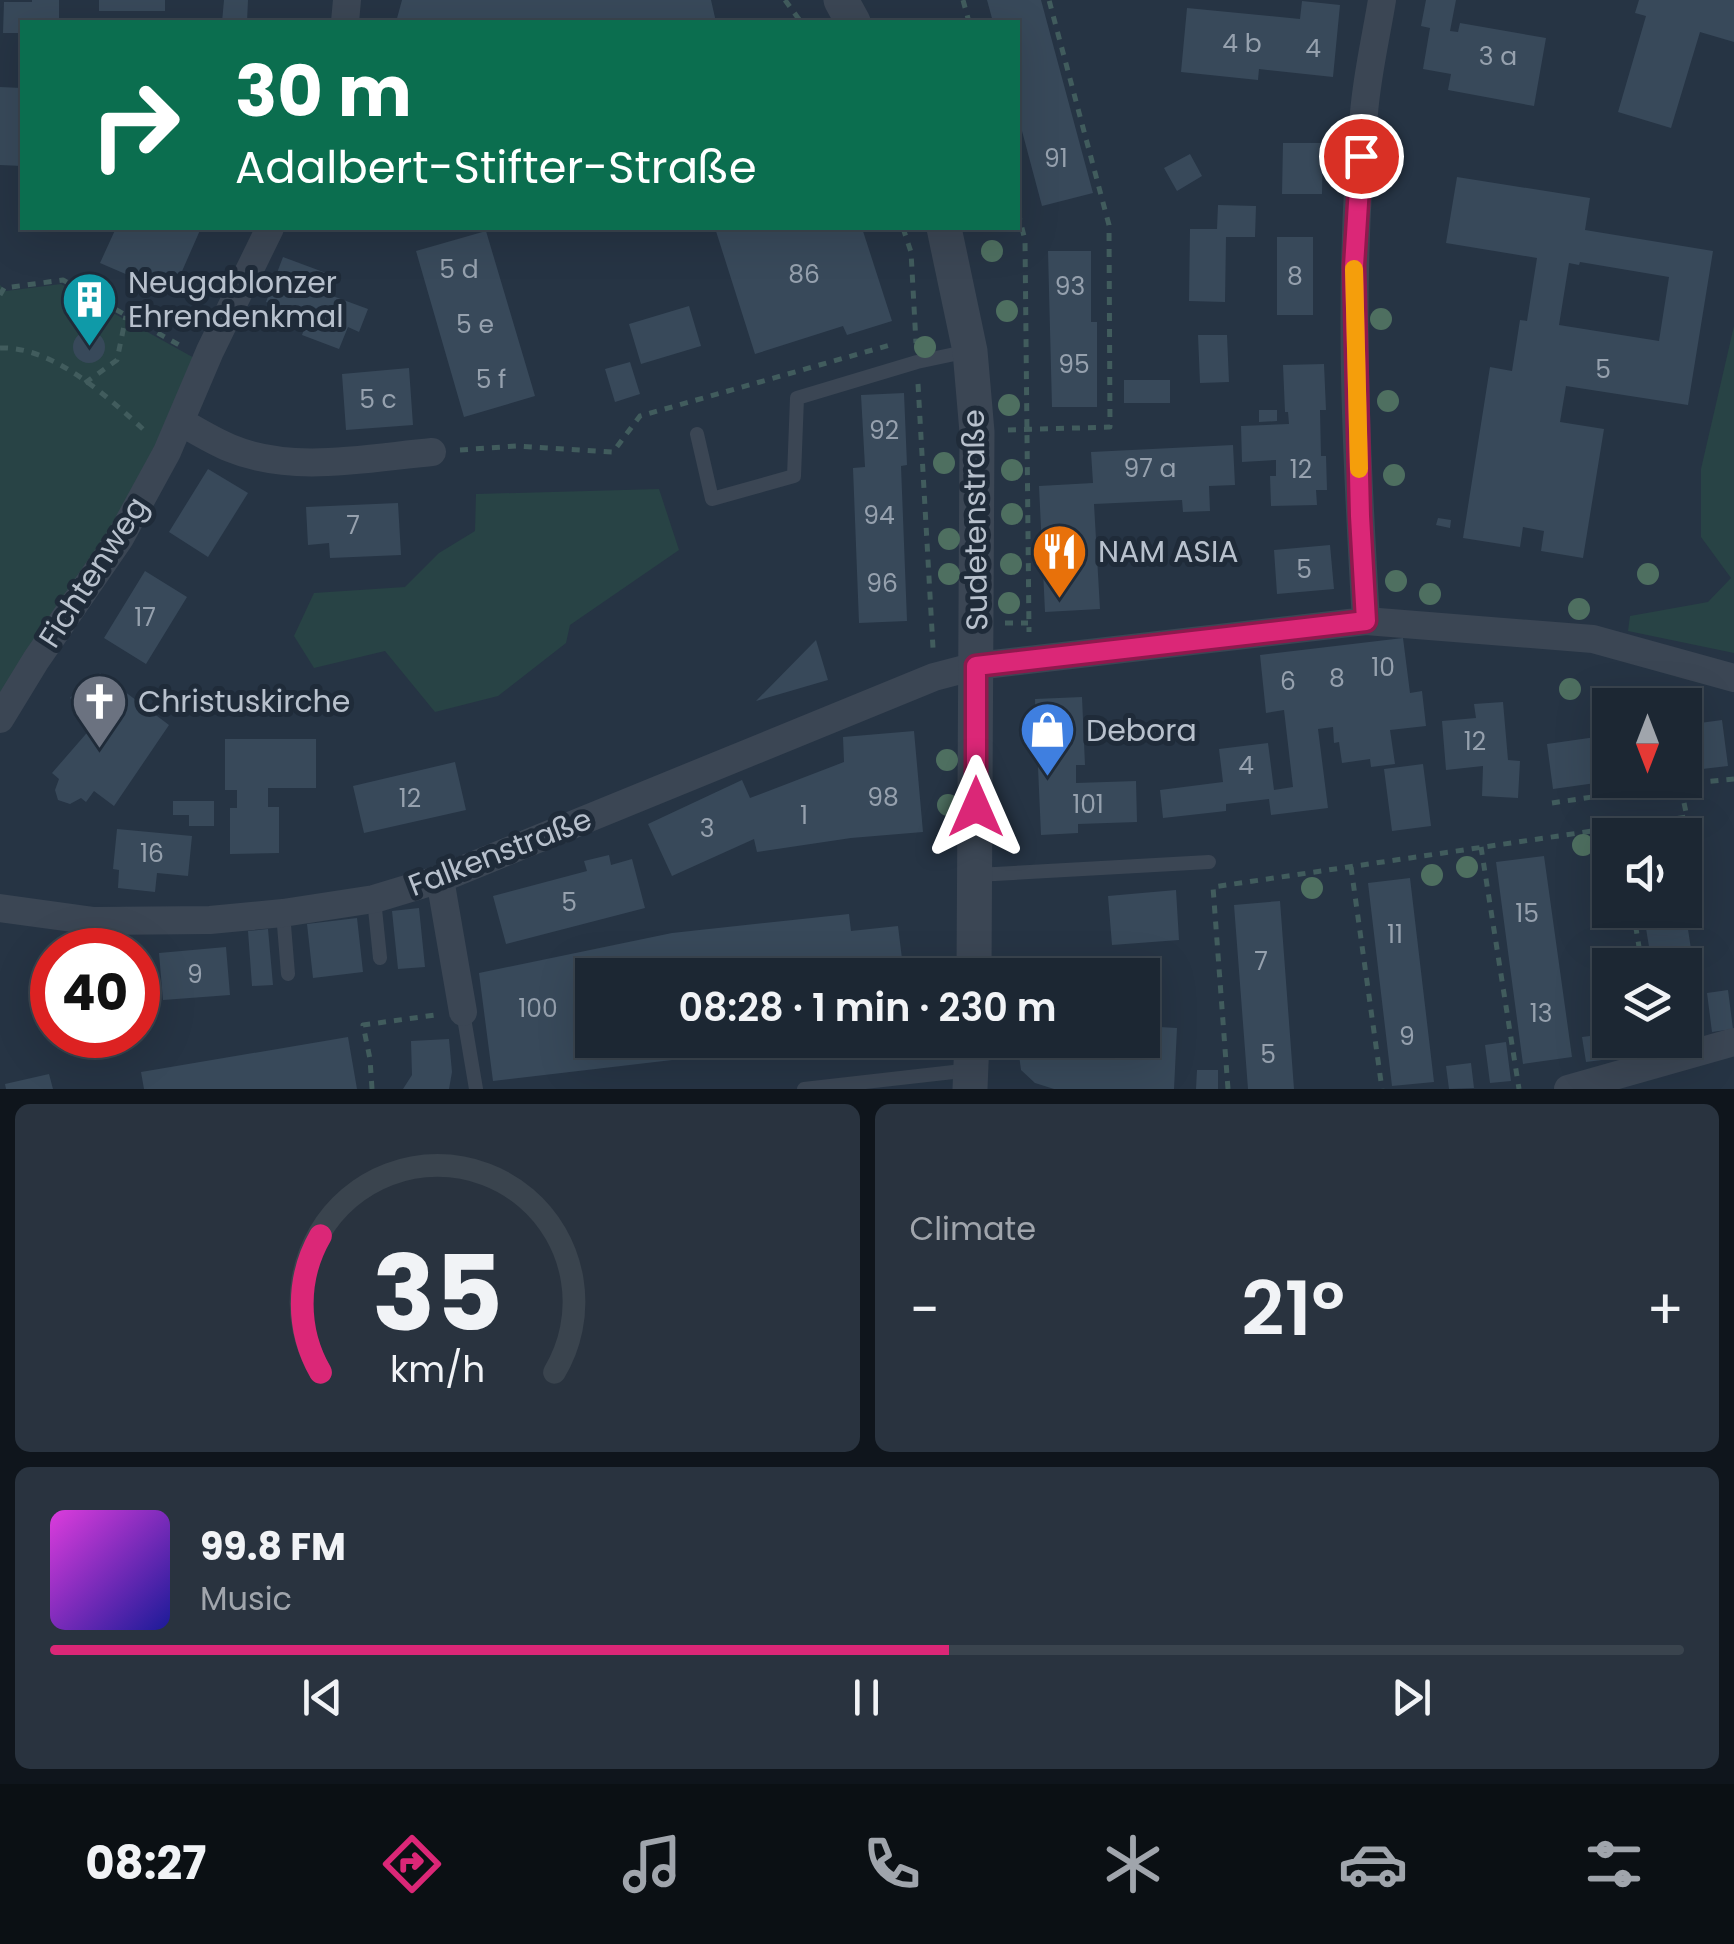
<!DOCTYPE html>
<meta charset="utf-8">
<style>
:root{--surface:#1c2733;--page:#29333f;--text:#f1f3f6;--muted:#a0a5ac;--line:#3a444e;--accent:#db2777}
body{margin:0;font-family:Poppins,sans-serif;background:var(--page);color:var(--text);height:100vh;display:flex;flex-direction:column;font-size:38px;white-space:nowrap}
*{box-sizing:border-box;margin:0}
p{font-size:32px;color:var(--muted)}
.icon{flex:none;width:55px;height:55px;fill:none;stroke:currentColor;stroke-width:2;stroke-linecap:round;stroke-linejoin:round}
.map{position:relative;height:1089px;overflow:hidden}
.side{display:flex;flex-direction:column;gap:15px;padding:15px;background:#0f151c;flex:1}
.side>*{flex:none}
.guide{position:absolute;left:20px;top:20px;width:1000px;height:210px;border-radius:0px;box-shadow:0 10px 40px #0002,0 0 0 2px var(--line);background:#0b6e4f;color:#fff;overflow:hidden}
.needle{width:65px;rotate:180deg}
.buttons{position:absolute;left:1592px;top:688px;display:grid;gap:20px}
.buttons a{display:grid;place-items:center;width:110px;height:110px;border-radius:0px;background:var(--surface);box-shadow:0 10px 40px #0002,0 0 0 2px var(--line);font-size:50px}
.speed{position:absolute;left:30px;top:928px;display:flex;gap:20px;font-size:50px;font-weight:700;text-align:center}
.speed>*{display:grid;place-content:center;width:130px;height:130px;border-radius:50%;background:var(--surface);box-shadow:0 10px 40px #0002,0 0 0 2px var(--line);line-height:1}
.speed .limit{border:15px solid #d22;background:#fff;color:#111}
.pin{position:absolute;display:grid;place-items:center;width:85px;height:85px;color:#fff;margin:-42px;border:5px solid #fff;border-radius:50%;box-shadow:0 2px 10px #0007}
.me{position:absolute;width:110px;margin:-55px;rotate:0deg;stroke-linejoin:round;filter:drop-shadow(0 0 8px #0008)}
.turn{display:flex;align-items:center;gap:35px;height:210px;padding:0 50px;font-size:45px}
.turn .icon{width:130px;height:130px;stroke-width:2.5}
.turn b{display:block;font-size:70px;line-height:85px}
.big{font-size:75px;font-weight:600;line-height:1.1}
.side .widget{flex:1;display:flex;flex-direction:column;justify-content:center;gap:15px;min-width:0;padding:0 35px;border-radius:15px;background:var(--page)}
.side .dial{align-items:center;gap:0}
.dial svg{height:260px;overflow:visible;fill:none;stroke:var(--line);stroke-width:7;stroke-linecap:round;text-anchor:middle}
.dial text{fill:var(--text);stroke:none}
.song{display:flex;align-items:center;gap:30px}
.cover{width:120px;height:120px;border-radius:15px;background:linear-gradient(135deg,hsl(300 70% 55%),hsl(240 70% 35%))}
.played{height:10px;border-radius:5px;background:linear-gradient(90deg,var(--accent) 55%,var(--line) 55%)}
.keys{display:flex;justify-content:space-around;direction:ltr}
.heat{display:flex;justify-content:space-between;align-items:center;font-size:55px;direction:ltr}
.side .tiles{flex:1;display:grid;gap:15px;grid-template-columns:1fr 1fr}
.widget:last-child{grid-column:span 2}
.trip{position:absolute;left:575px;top:958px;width:585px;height:100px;border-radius:0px;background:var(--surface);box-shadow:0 10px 40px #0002,0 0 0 2px var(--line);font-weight:600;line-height:100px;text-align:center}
.tab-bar{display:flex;height:160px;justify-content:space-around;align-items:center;background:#0b1014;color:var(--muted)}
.tab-bar .icon{width:70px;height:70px}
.tab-bar .selected{color:var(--accent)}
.tab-bar b{font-size:45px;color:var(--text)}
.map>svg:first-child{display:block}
.green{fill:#284345}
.building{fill:#38495a;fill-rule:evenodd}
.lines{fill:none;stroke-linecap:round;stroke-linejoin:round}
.path{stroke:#415c5d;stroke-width:5;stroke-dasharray:8 8;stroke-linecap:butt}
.service{stroke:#3b4654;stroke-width:14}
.minor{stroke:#3b4654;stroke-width:28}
.tertiary{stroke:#3b4654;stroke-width:35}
.tree{fill:#4e6f60}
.route-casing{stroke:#8e194d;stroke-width:25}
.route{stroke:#db2777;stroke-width:18}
.slow{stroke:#f59e0b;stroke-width:18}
.labels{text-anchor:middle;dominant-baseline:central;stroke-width:10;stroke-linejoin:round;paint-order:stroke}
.number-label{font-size:25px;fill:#96a1ae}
.poi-label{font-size:30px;fill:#b8c1cd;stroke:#1f2b39;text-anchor:start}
.street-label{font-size:30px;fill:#b8c1cd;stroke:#1f2b39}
</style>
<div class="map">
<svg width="1734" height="1089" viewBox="0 0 1734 1089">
<rect width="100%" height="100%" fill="#263444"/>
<!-- green -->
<path class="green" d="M61,284L196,359L158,451L9,691L0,692V285L6,291Z
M1734,326V653L1628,631L1630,616L1708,602L1731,578L1701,537V469Z
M659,489L679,550L570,625L566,643L498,696L435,712L385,651L314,668L294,636L314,593L405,587L439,553L475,531L476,494Z"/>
<!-- building -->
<path class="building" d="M32,0H59V22H22V33H3L4,2H32Z
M99,0H165V11H99Z
M224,0H248L247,22H222Z
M402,0H711L716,22H396Z
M987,0H1041L1093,193L1042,206L1018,116V22H993Z
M1426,0H1456L1450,31L1458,32L1460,23L1546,38L1534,106L1448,90L1451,74L1423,69L1430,28L1421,26Z
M1639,0H1734V42L1700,32L1671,128L1618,112L1646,16L1635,13Z
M1302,1L1340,5L1333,77L1259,69L1258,80L1181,72L1187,8L1300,19Z
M0,87L22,88V166L0,165Z
M1283,143H1323L1322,194H1282Z
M1190,154L1202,176L1177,191L1164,168Z
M1457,177L1590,198L1585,230L1713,251L1688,405L1566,386L1560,422L1604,429L1583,558L1541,551L1544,531L1523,527L1520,547L1463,538L1490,367L1512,371L1520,320L1527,321L1537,258L1446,243ZM1580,262L1669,277L1659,341L1559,325L1569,263L1579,265Z
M1218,205L1256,206L1255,237H1226L1225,302L1189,301L1190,229H1217Z
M116,228H201L172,294L100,263Z
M715,228H862L892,321L847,335L843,326L755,354Z
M486,231L535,396L464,417L416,251Z
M1277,237H1313V315H1277Z
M1048,251H1091V322H1097V407H1052Z
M283,257L326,273L319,291L368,309L359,332L348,327L339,349L302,335L308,318L266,302Z
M689,306L701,346L641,364L629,324Z
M73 347a16 16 0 1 1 32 0a16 16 0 1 1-32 0Z
M1198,335H1227L1229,382L1200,383Z
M630,362L640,394L615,402L605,369Z
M1324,364L1326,410H1320L1321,456H1326L1327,490H1316L1317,505L1271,506L1270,476H1276V460L1242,462L1241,426L1289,424L1288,412H1285L1283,365Z
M409,368L413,425L346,430L342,374Z
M1124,380H1170V403H1124Z
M904,393L907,465L901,466L907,621L859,623L853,468L865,467L861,395Z
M1259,410H1277V421L1259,422Z
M1233,445L1235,485L1209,486L1210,511L1183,512L1182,500L1094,504L1100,609L1045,612L1039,486L1093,483L1091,452Z
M208,469L248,493L208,557L169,532Z
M398,503L401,555L330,558L329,543L308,545L306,507Z
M1438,518L1451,520L1450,528L1436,525Z
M1330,545L1334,589L1277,594L1274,550Z
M145,571L187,597L146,664L104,638Z
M1403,638L1410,693L1422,691L1426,726L1390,730L1395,764L1371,767L1370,759L1342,763L1339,742L1334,743L1333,727L1318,729L1328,808L1271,815L1269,799L1226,804V811L1163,818L1160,790L1223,782L1219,749L1268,743L1274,790L1293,787L1284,710L1266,713L1260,655Z
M816,640L828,680L756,701Z
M100,673L169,725L114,806L94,791L86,802L81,798L70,804L58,800L55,790L59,779L52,773L92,727L78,716L84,708L70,698L80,686L85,690Z
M1082,697L1085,765H1076V783L1136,781L1137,822L1078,824V833L1041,835L1035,699Z
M1503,702L1508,760L1520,761L1518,798L1482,796L1483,766L1446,770L1442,721L1476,718L1474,704Z
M1722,720L1728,766L1685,771V725Z
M914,731L923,832L851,838L757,852L754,839L672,876L648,824L742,780L750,798L844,762L843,737Z
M1610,735V781L1553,789L1547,744Z
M225,739H316V788H268V807H279V853L230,854V808H237V790H225Z
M455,762L466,810L364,833L353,786Z
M1423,764L1431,826L1392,831L1384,769Z
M173,801H214V826H189V815H173Z
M117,829L192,836L188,876L157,873L155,892L118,888L119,870L113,869Z
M609,855L611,865L632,859L645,908L506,944L493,896L587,871L584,861Z
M1544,856L1572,1057L1523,1064L1496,862Z
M1410,878L1434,1082L1392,1086L1368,883Z
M1176,890L1179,940L1112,945L1108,896Z
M1280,901L1294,1089H1248L1234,905Z
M419,908L425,967L398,969L392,911Z
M1643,910H1685L1699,1001L1685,1004V965H1652Z
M849,914L851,931L898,926L904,975H592V1040H816L817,1043L493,1081L479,973L672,933Z
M357,918L363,972L313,978L307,924Z
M268,929L273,985L252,986L248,931Z
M226,947L230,995L163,1000L159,953Z
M1017,959L1066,961L1065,975H1017Z
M1728,990L1733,1029L1712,1032L1707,993Z
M1142,1026L1177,1028L1174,1089H1054L1035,1083L1021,1070L1017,1040H1142Z
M1606,1034L1610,1059L1586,1062L1582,1037Z
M348,1037L357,1089H144L141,1072Z
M449,1039L452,1072L449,1089H403L412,1075L411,1041Z
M1626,1040H1650L1652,1051L1628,1054Z
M1506,1042L1511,1081L1490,1083L1485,1045Z
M1471,1063L1474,1088L1449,1089L1446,1066Z
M1197,1070H1218V1089H1196Z
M49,1074L53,1089H6L5,1084Z"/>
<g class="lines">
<!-- path -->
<path class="path" d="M785,0L801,22
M963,0L969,22
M1018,212L1025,240L1029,632
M903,228L911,252L916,343
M0,295L4,288L63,280L181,346
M0,348C53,346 108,397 145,431
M85,383L117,360L126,316
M918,384L933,648
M1008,430L1110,427L1109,225L1049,0
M460,450L516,446L613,452L640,416L890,345
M1005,623H1028
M1552,803L1680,784L1734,779
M1481,847L1519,1089
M1351,867L1382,1089
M1633,910L1642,965
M372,1089L370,1059L363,1025L435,1015
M1228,1089L1213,887L1687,817L1680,784"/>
<!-- service -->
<path class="service" d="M697,434L712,499L794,476L797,398L917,362L969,351
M976,875L1209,862
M374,899L380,958
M283,913L288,974
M463,1012L476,1089
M804,1089L971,1070"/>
<!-- minor -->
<path class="minor" d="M345,22L347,0
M181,422C197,431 213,441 230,448C292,474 367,458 432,452
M1366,621C1356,452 1347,281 1364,113C1367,75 1376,37 1382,0
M0,719L36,660L120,538L167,452L210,351L270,228
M440,879L463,1012
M0,908L94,921L210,920L283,913L374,899L440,879L934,677L976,666L1366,621L1593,639L1734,678
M1568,1089L1734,1042"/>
<!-- tertiary -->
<path class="tertiary" d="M841,0L853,22
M944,228L970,351L977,432L974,975
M970,1089L972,1040"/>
</g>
<!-- trees -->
<g class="tree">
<circle cx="992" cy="251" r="11"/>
<circle cx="1007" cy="311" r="11"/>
<circle cx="1381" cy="319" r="11"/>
<circle cx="925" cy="347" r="11"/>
<circle cx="1388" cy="401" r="11"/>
<circle cx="1009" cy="405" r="11"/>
<circle cx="944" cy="463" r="11"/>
<circle cx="1012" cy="470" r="11"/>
<circle cx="1394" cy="475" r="11"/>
<circle cx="1012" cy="514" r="11"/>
<circle cx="949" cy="539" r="11"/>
<circle cx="1011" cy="564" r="11"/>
<circle cx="949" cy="574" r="11"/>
<circle cx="1648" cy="574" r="11"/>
<circle cx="1396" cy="581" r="11"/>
<circle cx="1430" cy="594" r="11"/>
<circle cx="1009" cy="603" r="11"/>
<circle cx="1579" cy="609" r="11"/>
<circle cx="1570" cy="689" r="11"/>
<circle cx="947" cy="760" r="11"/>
<circle cx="948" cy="805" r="11"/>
<circle cx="1583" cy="845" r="11"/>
<circle cx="1467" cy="867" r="11"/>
<circle cx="1432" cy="875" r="11"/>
<circle cx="1312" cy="888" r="11"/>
</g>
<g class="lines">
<defs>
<path id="route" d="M976,807V666L1366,621L1360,516L1354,266L1361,156"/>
</defs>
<!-- route casing -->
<use href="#route" class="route-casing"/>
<!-- route -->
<use href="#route" class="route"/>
<!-- slow -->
<path class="slow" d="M1354,269L1359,469"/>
</g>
<!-- icons -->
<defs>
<symbol id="building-pin" viewBox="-11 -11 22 30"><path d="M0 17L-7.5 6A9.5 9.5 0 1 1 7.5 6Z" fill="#0f9aa8" stroke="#1f2b39"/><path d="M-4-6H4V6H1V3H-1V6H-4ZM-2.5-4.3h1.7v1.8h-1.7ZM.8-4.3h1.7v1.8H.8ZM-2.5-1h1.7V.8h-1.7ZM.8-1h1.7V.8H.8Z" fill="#fff"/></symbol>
<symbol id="restaurant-pin" viewBox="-11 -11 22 30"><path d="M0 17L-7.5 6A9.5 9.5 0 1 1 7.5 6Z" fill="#e8710a" stroke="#1f2b39"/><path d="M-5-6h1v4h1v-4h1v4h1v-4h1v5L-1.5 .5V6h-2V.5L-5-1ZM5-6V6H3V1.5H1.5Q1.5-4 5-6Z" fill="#fff"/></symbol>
<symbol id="church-pin" viewBox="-11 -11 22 30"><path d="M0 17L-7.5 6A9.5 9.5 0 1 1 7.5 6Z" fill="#6b7280" stroke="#1f2b39"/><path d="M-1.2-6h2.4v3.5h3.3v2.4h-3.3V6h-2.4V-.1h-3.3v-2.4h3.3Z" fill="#fff"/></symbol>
<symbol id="shop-pin" viewBox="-11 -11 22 30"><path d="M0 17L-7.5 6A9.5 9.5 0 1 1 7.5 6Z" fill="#3f7fe0" stroke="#1f2b39"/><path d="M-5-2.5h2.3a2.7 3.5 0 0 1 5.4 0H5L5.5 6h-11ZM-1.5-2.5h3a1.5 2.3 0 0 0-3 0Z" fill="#fff"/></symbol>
</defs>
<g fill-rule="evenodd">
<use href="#building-pin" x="58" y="268" width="63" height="86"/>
<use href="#restaurant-pin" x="1028" y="520" width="63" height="86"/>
<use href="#church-pin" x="68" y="670" width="63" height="86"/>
<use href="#shop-pin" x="1016" y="698" width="63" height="86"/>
</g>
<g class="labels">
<!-- number labels -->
<g class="number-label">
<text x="1242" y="43">4 b</text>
<text x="1313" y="48">4</text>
<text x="1498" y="56">3 a</text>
<text x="1056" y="158">91</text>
<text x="459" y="269">5 d</text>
<text x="804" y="274">86</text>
<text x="1295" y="276">8</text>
<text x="1070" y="286">93</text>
<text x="475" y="324">5 e</text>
<text x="1074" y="364">95</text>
<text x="1603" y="369">5</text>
<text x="491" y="379">5 f</text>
<text x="378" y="399">5 c</text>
<text x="884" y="430">92</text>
<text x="1150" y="468">97 a</text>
<text x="1301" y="469">12</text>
<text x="879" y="515">94</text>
<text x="353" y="525">7</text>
<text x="1304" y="569">5</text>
<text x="882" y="583">96</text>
<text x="145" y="617">17</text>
<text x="1383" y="667">10</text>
<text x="1337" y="678">8</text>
<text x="1288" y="681">6</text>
<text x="1475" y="741">12</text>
<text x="1246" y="765">4</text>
<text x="883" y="797">98</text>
<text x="410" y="798">12</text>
<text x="1088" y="804">101</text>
<text x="804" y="815">1</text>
<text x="707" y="828">3</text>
<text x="152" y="853">16</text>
<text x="569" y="902">5</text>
<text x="1527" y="913">15</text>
<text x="1395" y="934">11</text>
<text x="1261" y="961">7</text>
<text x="195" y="974">9</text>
<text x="538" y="1008">100</text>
<text x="1541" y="1013">13</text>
<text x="1407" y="1036">9</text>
<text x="1268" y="1054">5</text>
</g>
<!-- poi labels -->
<g class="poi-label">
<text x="128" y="282">Neugablonzer<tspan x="128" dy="34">Ehrendenkmal</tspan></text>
<text x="1098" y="551">NAM ASIA</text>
<text x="138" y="701">Christuskirche</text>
<text x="1086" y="730">Debora</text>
</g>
<!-- street labels -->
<g class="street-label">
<text transform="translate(975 520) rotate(-91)">Sudetenstraße</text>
<text transform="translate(93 572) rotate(-57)">Fichtenweg</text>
<text transform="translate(500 852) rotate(-21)">Falkenstraße</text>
</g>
</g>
</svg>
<div class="buttons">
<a><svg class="needle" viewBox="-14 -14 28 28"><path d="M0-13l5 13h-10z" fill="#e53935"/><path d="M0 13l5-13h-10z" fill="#a0a5ac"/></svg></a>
<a><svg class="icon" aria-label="sound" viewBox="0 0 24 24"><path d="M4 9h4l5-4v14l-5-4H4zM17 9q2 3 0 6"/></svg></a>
<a><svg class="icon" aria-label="layers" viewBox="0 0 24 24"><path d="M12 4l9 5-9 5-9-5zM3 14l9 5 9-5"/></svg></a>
</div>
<div class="speed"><div class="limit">40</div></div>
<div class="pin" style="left:1361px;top:156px;background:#d93025"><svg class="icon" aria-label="arrive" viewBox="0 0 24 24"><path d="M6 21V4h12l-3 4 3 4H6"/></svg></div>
<svg class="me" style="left:976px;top:807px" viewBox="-20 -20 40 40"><path d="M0-17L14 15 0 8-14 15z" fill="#db2777" stroke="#fff" stroke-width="4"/></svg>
<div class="trip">08:28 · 1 min · 230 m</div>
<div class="guide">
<div class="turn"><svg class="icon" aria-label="right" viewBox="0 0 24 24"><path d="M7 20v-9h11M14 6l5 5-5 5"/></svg><div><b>30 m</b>Adalbert-Stifter-Straße</div></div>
</div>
</div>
<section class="side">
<div class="tiles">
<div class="widget dial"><svg viewBox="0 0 100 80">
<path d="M14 69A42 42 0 1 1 86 69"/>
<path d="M14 69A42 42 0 0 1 14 27" stroke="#db2777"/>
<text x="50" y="56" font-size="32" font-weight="700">35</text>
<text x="50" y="72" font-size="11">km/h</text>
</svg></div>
<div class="widget"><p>Climate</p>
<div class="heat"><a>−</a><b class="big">21°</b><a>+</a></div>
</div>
<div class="widget">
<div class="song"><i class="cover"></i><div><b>99.8 FM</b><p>Music</p></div></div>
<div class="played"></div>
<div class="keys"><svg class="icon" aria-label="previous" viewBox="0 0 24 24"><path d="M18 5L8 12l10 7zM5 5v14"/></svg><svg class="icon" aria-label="pause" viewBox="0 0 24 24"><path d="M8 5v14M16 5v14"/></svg><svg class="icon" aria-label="next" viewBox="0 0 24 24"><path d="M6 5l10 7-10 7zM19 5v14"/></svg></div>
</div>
</div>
</section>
<nav class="tab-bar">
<b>08:27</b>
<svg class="icon selected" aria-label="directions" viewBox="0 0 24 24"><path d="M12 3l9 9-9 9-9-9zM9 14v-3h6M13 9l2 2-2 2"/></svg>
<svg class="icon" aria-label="music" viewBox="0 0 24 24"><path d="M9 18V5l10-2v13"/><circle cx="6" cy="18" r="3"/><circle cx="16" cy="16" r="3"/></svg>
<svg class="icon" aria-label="phone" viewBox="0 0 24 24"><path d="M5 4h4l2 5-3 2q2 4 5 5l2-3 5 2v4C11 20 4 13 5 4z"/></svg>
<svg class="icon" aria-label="climate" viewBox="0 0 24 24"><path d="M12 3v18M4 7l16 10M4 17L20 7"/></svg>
<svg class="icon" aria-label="car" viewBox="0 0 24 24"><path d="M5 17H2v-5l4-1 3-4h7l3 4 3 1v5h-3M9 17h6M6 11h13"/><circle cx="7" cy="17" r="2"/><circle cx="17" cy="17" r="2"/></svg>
<svg class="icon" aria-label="filters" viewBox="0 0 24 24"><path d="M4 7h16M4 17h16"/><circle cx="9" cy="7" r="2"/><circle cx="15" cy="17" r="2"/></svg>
</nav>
